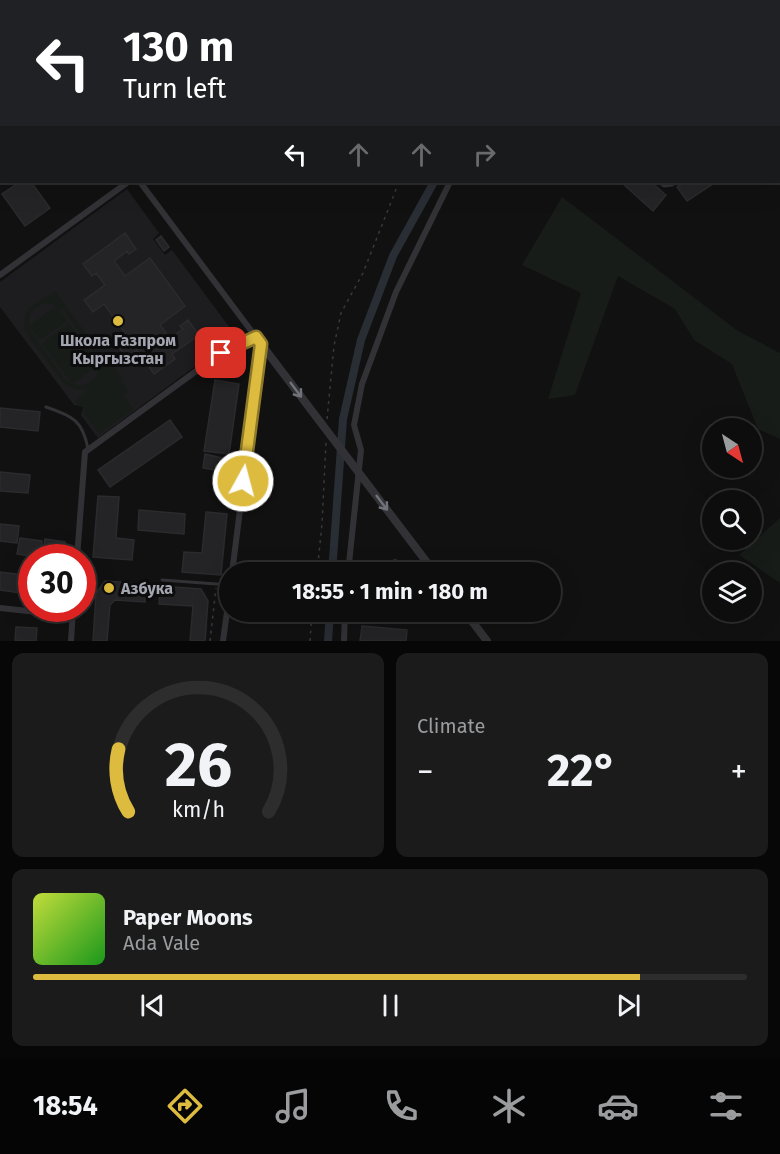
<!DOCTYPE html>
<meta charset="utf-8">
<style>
:root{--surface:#0d0d0e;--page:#1b1b1c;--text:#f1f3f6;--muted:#9a9c9e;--line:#2d2d2e;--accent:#dcbb3f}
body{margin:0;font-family:"Fira Sans",sans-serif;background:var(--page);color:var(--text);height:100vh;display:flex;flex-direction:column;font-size:22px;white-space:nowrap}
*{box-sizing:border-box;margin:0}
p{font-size:20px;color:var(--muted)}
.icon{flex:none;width:33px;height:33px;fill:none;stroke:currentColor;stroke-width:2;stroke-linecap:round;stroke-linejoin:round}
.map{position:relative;height:641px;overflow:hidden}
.details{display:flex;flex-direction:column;gap:12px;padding:12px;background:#070708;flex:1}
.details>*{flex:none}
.guide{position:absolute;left:0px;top:0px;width:780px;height:183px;box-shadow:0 6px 24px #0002,0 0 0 2px var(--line);background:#202124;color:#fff;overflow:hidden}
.needle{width:39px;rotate:144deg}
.tools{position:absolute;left:702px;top:418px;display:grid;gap:12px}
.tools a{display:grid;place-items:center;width:60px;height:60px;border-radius:50%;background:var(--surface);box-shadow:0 6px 24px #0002,0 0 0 2px var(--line);font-size:30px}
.speed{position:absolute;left:18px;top:544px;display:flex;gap:12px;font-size:30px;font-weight:700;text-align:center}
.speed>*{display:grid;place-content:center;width:78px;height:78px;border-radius:50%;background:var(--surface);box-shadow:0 6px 24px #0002,0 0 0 2px var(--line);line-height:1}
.speed .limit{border:9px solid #d22;background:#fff;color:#111}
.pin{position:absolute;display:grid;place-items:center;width:51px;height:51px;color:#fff;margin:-26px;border-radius:12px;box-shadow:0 3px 9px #0006}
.me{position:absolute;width:66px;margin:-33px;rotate:7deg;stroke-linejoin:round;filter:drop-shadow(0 0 4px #0008)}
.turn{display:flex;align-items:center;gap:21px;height:126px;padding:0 24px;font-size:27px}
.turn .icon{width:78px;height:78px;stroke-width:2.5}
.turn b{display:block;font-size:42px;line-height:51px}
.lanes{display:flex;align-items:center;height:57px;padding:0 24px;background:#0003;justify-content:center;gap:30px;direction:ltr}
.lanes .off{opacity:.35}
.big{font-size:45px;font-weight:700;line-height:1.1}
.details .tile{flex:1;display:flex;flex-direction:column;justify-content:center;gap:9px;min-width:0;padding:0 21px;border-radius:12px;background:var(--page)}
.details .dial{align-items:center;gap:0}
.dial svg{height:156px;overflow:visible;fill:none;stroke:var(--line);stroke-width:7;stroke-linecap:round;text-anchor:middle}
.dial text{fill:var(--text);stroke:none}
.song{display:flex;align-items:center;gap:18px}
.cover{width:72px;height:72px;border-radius:9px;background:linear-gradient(135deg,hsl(70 70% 55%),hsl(120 70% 35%))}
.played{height:6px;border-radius:3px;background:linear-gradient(90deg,var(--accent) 85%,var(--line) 85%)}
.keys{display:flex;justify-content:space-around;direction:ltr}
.heat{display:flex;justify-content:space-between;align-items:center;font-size:33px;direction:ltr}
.details .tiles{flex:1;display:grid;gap:12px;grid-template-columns:1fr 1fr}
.tile:last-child{grid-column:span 2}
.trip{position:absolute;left:219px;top:562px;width:342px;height:60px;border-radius:30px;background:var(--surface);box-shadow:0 6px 24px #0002,0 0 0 2px var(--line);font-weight:700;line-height:60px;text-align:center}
.dock{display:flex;height:96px;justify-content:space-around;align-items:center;background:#050506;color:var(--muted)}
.dock .icon{width:42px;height:42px}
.dock .current{color:var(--accent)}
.dock b{font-size:27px;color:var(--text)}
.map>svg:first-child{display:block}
.built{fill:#1d1d1f}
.green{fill:#171c19;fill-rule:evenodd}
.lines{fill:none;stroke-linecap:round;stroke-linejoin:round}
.canal{stroke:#292d34;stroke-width:8}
.building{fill:#242426;stroke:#2b2b2e;stroke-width:1.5}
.path{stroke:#38393d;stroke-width:1.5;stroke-dasharray:3 4.5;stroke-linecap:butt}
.service{stroke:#323236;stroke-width:3}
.minor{stroke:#323236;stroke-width:6}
.tertiary{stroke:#323236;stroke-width:8}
.oneway{stroke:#70727a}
.route-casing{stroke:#8f7a29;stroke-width:15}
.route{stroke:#dcbb3f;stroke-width:10}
.poi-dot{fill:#dcbb3f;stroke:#0c0c0d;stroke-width:2}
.labels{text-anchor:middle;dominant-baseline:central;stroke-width:6;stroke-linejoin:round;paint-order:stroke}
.poi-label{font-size:16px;font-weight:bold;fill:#a3a6b1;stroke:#0c0c0d}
</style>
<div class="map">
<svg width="780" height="641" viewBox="0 0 780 641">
<rect width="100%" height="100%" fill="#111112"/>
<!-- built -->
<path class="built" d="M127,189L159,233L153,239L165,255L172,250L236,336L98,438L81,415L83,407L74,405L0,307V282Z"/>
<!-- green -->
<path class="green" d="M562,197L738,331L780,353V439L758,429L732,364L694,340L675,309L618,276L575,395L548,399L581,293L522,265Z
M55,291L101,355L106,359L108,358L122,378L120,379L129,392L124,396L134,409L99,434L82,411L83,407L79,406L75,401L89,389L77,390L64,384L24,331L25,315L29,308ZM50,303L56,306L29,326C28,311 36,304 50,303ZM57,305L64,311L98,358L99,363L69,323L42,343L72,384L65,379L29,328V326L40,340L67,321ZM99,364C99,379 88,388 73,384Z
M780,518V583L739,555Z"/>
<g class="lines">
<!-- canal -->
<path class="canal" d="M550,2L551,0
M332,573L343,419L361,340L393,256L434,182
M328,641L330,612"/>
</g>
<!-- building -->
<path class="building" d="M778,96H780L778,150Z
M20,182H31L50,208L25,226L2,194Z
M621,182H651L666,195L653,211Z
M685,182H716L687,201L677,187Z
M125,233L136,249L129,254L127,251L114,261L125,276L150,258L185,306L160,325L170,338L183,329L180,326L188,320L199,335L172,354L175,359L154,374L137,350L126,357L117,345L128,337L104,304L93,312L84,300L105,285L96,273L92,276L83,264Z
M161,236L169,247L164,251L156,240Z
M215,380L239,384L229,454L204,451Z
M0,408L40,412L38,431L0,427Z
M170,420L182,437L110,487L98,470Z
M205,454L227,459L224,472L203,468Z
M0,472L30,475L28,493L0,491Z
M98,496L119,497L116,538L134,540L132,560L93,557Z
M139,510L185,514L184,534L138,530Z
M206,512L227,514L221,575L182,572L184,552L202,553Z
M0,524L19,526L17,543L0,541Z
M20,538L42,541L40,558L17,554Z
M45,539L65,542L63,558H42Z
M0,572L23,575L20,593L0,590Z
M105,581L146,584L145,602L115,600L110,605L107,641H93L96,593Z
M160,586L201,589L208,601L205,641H190L193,606L159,604Z
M362,612H382L370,622Z
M362,626L407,630L406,641H360Z
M16,627L37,628L36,641H15Z"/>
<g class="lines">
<!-- path -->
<path class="path" d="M414,0L415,2
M457,0V2
M520,2L521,0
M327,419L334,346L341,313L363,273L399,182
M317,573L322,524L326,442
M210,641L216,588
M310,641L312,612"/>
<!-- service -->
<path class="service" d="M659,182L664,186L672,185L677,182
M46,407C73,416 83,421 88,449
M162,580L230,585"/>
<!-- minor -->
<path class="minor" d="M563,2L564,0
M140,182L261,344L232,573
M0,275L128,182
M77,558L85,452L221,353L256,337
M348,573L361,450L354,425L362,384L396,292L450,182
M379,573L395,562L410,573
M0,608L73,616
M71,641L73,609
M223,641L230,590
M344,641L345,612"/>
<!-- tertiary -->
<path class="tertiary" d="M261,344L435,573
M465,612L487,641"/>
</g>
<!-- one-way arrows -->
<defs><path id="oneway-shaft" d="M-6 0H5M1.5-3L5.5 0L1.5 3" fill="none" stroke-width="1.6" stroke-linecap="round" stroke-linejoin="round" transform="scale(1.5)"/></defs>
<g class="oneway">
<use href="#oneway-shaft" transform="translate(296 390) rotate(53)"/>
<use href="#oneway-shaft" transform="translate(382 503) rotate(53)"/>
</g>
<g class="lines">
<defs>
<path id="route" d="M221,353L256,337L261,344L243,481"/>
</defs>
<!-- route casing -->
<use href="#route" class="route-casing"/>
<!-- route -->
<use href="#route" class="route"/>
</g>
<!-- markers -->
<g class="poi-dot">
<circle cx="118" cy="321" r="6"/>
<circle cx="109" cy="588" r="6"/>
</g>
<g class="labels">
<!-- poi labels -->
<g class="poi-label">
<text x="118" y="340">Школа Газпром<tspan x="118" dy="18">Кыргызстан</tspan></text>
<text x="121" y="588" text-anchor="start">Азбука</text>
</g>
</g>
</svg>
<div class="tools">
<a><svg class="needle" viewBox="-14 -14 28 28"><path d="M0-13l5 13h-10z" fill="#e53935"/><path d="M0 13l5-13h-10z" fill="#9a9c9e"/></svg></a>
<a><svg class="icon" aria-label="search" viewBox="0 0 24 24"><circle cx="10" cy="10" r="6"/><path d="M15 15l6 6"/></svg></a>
<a><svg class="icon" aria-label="layers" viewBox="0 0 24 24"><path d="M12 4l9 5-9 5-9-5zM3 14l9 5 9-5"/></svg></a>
</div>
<div class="speed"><div class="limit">30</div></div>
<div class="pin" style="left:221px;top:353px;background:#d93025"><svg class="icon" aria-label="arrive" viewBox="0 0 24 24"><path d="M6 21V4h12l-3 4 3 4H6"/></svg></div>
<svg class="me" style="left:243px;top:481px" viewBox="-20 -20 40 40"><circle r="17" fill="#dcbb3f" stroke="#fff" stroke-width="3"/><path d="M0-11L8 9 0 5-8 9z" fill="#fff"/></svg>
<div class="trip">18:55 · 1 min · 180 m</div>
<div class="guide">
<div class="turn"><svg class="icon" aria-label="left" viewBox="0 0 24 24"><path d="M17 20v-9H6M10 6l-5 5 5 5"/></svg><div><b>130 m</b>Turn left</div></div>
<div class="lanes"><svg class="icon" aria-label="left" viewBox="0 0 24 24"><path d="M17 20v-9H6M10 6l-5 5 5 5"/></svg><svg class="icon off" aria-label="ahead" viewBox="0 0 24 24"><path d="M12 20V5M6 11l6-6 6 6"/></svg><svg class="icon off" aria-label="ahead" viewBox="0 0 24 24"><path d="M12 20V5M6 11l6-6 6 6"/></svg><svg class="icon off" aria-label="right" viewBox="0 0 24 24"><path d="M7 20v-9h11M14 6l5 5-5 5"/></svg></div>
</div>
</div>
<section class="details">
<div class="tiles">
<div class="tile dial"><svg viewBox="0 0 100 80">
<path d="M14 69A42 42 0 1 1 86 69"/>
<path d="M14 69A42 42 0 0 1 9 37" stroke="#dcbb3f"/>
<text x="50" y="56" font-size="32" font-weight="700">26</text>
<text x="50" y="72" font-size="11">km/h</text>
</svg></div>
<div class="tile"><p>Climate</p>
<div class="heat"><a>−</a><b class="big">22°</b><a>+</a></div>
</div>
<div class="tile">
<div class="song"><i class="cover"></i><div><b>Paper Moons</b><p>Ada Vale</p></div></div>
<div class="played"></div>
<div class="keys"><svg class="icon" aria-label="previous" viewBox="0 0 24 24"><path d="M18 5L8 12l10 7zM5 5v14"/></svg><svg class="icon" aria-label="pause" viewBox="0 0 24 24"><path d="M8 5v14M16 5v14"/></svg><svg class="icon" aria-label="next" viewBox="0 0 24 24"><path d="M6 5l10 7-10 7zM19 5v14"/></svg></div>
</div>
</div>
</section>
<nav class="dock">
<b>18:54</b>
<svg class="icon current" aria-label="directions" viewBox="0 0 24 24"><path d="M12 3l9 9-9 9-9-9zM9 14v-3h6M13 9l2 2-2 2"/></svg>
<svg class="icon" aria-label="music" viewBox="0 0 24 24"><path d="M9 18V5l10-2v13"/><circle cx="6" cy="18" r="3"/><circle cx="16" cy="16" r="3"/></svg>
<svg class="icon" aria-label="phone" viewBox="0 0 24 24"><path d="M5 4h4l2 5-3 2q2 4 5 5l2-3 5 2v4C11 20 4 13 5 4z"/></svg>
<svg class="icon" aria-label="climate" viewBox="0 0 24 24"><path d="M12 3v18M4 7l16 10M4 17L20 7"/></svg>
<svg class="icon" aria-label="car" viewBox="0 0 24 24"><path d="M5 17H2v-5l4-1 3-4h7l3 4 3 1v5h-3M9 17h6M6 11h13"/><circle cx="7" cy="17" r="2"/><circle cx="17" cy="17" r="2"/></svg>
<svg class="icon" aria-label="filters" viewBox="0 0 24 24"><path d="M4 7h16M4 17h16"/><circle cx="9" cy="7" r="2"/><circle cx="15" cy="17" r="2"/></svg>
</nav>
